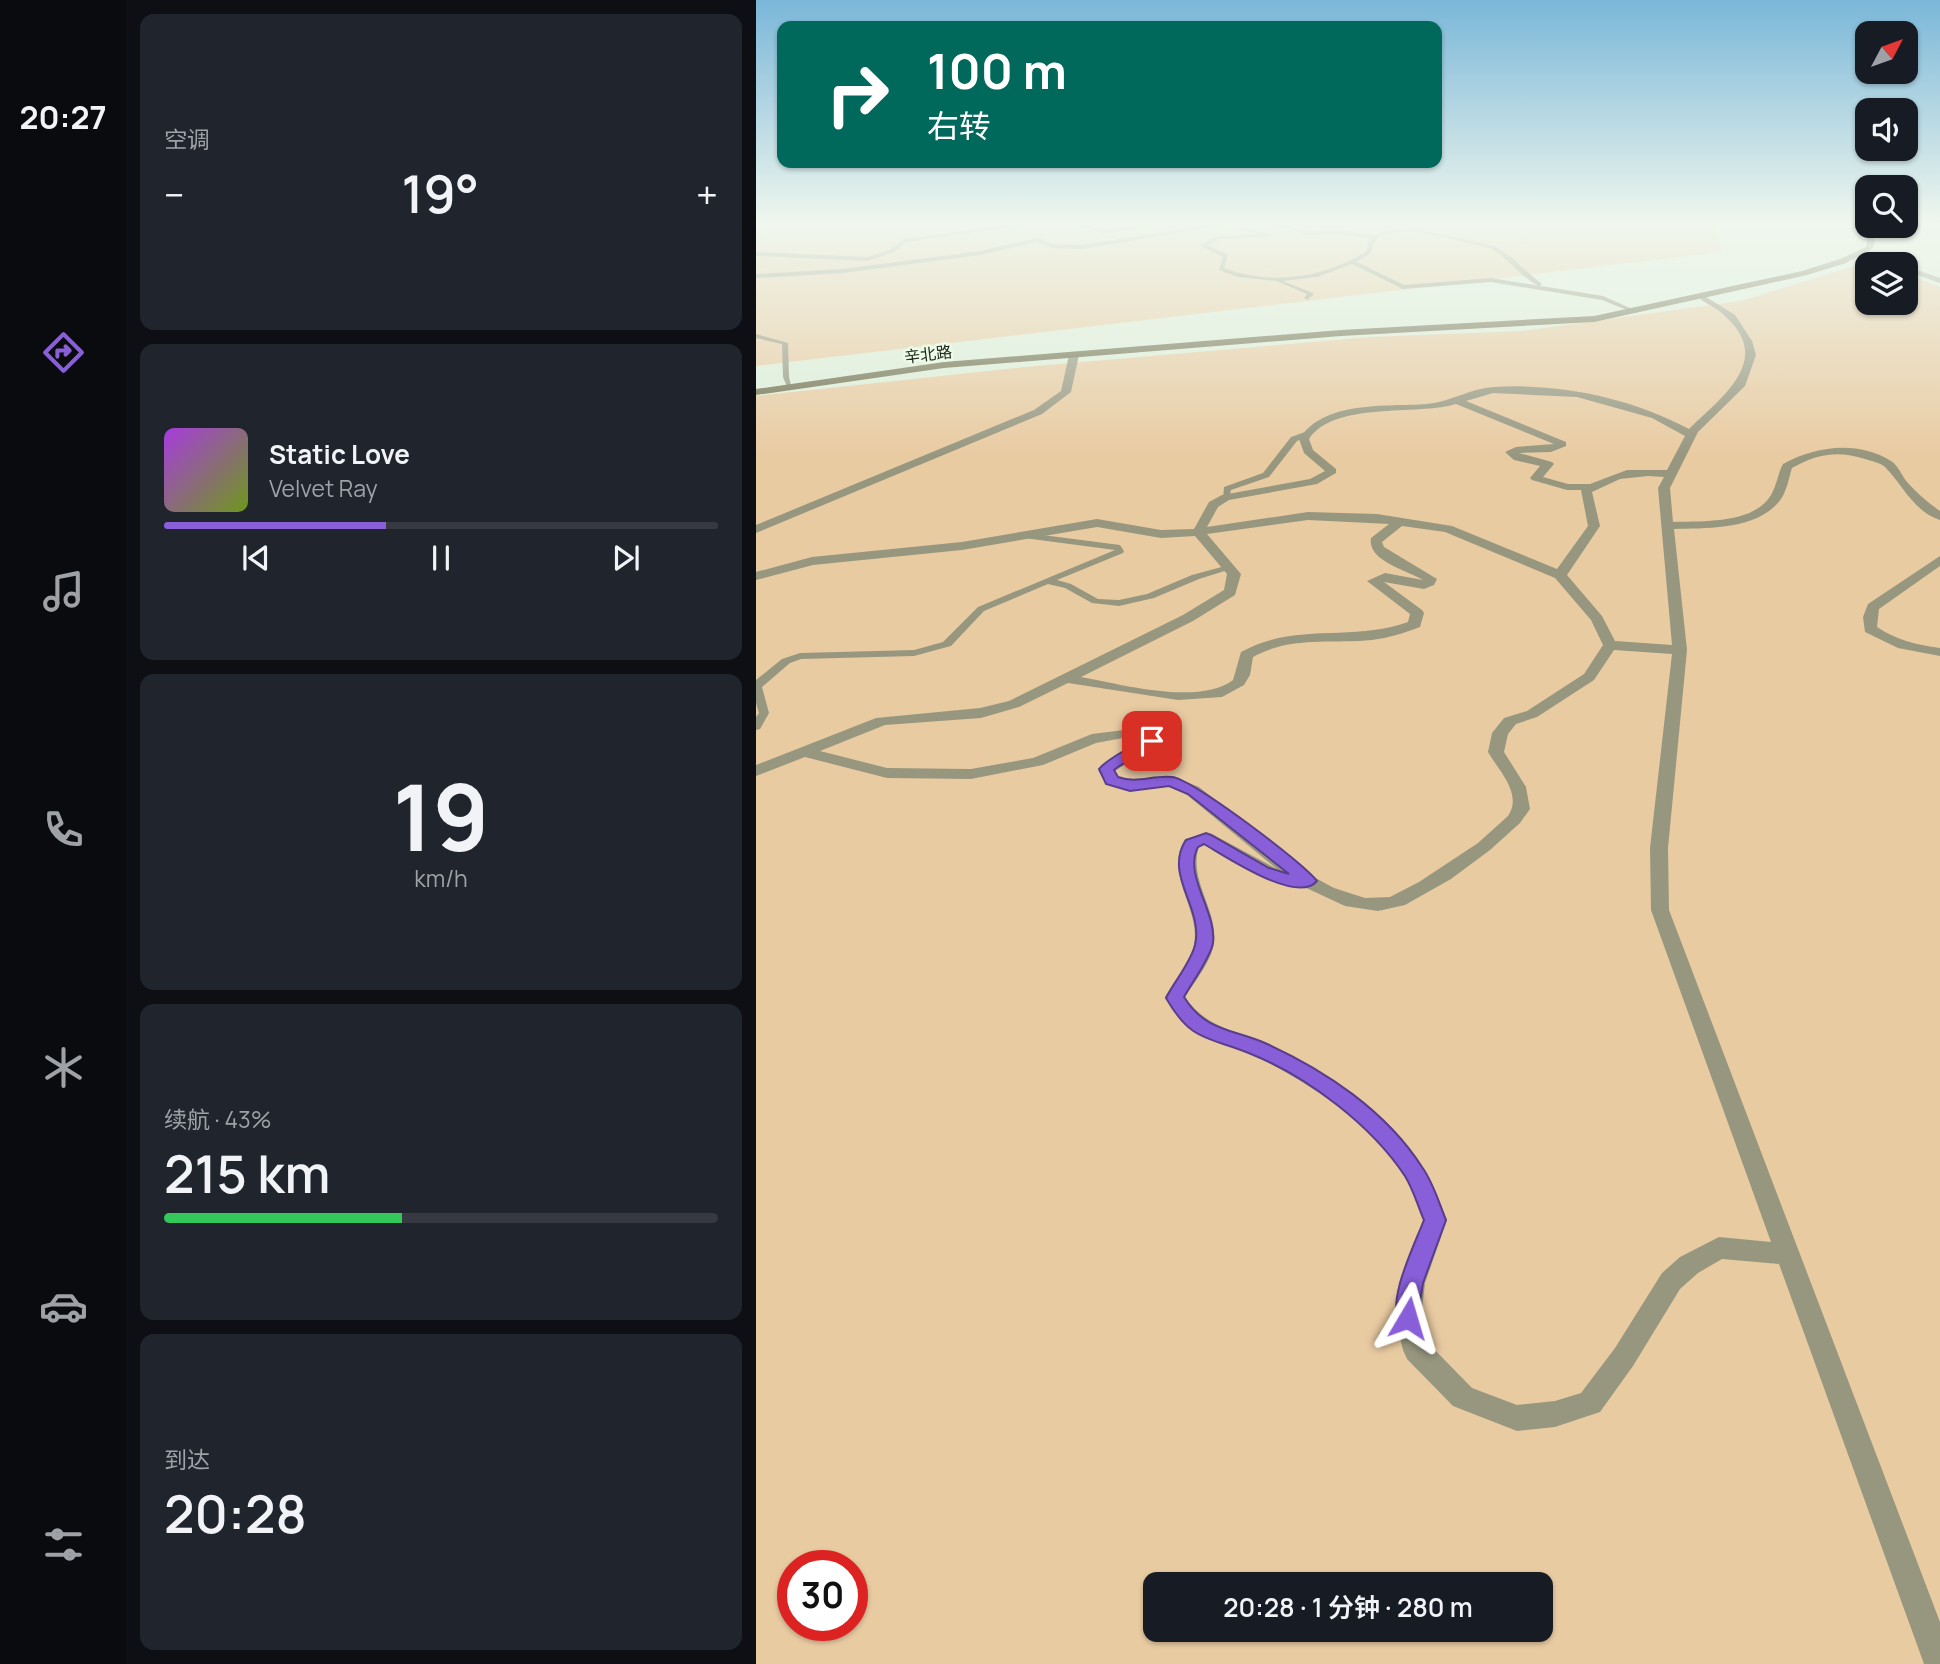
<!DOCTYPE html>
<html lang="zh">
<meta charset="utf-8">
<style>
:root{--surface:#171b24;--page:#20242c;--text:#f1f3f6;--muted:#9ea1a6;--line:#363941;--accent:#895fd9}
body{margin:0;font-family:Manrope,"Noto Sans SC",sans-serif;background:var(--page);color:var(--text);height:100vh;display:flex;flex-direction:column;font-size:26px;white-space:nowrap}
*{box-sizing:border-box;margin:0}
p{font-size:23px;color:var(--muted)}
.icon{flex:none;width:38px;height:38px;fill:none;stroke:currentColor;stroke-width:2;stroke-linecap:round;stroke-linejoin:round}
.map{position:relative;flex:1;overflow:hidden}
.details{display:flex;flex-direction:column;gap:14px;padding:14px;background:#0d0f14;width:630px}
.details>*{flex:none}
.top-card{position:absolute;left:21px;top:21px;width:665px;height:147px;border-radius:14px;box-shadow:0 2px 5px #0004;background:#00695c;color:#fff;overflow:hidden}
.needle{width:46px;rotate:49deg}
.tools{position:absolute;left:1099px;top:21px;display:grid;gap:14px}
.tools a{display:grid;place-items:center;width:63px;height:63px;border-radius:14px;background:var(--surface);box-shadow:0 2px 5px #0004;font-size:35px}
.speed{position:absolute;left:21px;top:1550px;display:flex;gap:14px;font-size:35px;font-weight:700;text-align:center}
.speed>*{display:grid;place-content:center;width:91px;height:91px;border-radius:50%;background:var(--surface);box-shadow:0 2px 5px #0004;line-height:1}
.speed .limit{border:10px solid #d22;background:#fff;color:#111}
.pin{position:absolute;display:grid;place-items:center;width:60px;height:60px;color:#fff;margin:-30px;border-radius:14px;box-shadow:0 4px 10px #0006}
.me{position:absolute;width:77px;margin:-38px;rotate:7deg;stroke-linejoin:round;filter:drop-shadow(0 0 5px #0008)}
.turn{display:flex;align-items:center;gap:24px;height:147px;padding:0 35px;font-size:32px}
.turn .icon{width:91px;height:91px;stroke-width:2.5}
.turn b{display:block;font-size:49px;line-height:60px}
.big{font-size:52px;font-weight:600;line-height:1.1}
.details .widget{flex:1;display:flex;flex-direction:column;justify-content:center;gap:10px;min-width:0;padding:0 24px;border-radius:14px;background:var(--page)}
.details .dial{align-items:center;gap:0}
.dial b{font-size:91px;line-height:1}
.song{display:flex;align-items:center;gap:21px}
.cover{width:84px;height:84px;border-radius:10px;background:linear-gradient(135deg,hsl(280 70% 55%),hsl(80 70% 35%))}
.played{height:7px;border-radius:4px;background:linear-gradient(90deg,var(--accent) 40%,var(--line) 40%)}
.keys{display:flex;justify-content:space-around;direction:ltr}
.heat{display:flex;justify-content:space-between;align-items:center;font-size:38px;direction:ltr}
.charge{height:10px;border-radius:5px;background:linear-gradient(90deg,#34c759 43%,var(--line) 0)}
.trip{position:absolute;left:387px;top:1572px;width:410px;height:70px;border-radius:14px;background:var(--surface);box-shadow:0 2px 5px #0004;font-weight:600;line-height:70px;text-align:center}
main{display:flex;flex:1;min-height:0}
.tabs{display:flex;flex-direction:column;width:126px;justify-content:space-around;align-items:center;background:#090b0e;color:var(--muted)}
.tabs .icon{width:49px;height:49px}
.tabs .current{color:var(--accent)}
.tabs b{font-size:32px;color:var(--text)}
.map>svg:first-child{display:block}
.green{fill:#e9cba2;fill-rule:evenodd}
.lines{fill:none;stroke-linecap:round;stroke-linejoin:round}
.service{fill:#979780;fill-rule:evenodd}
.minor{fill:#979780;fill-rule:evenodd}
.secondary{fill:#71704f;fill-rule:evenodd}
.route{fill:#895fd9;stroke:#593e8d;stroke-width:2}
.labels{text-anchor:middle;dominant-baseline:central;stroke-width:5;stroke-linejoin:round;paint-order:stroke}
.far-street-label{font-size:16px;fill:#20251e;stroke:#ebfbe6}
</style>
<main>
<nav class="tabs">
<b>20:27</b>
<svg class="icon current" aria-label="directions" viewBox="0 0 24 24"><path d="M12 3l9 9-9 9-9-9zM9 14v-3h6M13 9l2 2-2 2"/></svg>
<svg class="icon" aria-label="music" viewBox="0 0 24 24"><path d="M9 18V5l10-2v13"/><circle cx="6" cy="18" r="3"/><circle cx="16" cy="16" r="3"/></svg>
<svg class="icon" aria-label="phone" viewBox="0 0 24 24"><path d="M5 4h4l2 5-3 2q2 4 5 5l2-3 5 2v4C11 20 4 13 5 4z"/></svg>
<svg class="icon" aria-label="climate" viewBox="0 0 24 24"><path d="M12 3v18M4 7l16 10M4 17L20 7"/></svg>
<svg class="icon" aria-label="car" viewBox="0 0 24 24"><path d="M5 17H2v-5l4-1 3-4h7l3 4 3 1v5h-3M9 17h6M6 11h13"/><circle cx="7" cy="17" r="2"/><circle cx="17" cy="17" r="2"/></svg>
<svg class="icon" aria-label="filters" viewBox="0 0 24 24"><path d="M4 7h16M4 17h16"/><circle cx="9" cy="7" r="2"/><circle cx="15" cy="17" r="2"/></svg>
</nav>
<section class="details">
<div class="widget"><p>空调</p>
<div class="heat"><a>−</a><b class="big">19°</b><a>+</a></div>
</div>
<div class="widget">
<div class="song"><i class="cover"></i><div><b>Static Love</b><p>Velvet Ray</p></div></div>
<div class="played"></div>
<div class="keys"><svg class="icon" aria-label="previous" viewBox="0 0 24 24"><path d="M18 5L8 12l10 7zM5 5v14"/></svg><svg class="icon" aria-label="pause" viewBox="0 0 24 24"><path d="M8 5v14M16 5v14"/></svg><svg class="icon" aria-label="next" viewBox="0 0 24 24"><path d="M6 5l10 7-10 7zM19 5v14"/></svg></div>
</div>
<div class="widget dial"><b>19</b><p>km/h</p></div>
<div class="widget"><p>续航 · 43%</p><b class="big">215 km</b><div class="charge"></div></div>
<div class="widget"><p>到达</p><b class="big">20:28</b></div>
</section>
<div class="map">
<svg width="1184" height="1664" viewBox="0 0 1184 1664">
<rect width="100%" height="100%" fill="#deeed9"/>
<!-- green -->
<path class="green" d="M0,223H959L966,252L0,366Z
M1114,261L1122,264H1111V303H1150V274L1184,287V1664H0V396L269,367L613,337L766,331L985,301ZM37,1566H96V1626H37ZM399,1584H784V1629H399Z"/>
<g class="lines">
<!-- service -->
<path class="service" d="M267,223H281L150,242L138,252L111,261L0,256V252L111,257L134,250L148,239Z
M316,223H323L349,230L402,223L349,234Z
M464,223H524L552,231L585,230L619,236L631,230L655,228L738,246C756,255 770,272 786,284L783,286C764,277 753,258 734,248C711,243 633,218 618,243C616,246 616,250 615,253L601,262L648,285L735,278L847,296L883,312L878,313L846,300L735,282L647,289L596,264L561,277L526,281L557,293V295L551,300L548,298L551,294L521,281L482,277L463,270L467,257L444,245L463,236L502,234L486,229L488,227L513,234L511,237L464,239L451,245L472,255L468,268C516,286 568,278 611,251L612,242L616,239L585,234L552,235L520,225L473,224L326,249L295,248L281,242L224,255L87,273L0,278V274L87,269L224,251L282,238L296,244L326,245Z
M0,334L32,343L33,377L36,389H32L27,377L26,344L0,338Z
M549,432L556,434L541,441L513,477L475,490L473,499H467L468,487L507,473L535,437Z
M271,533L364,545L368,551L367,553L301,580L315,584L342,599L363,600L391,594L436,575L473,565L478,568L443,579L398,598L363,606L336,603L309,588L292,584L228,611L195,646L158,656L45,659L34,663L6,687L13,713L4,729L0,730V717L3,713L0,703V680L26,659L44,653L158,650L187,642L222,607L359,550L268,538L267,536Z"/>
<!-- minor -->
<path class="minor" d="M1103,252L1144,262L1145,264H1133L1100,256Z
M1150,266L1184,278V283L1150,271Z
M947,295L979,315L996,341L1000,355L989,386L942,432L914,488L917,522C947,521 998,524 1015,495C1021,485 1022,473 1027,464C1059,446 1102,440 1135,461C1142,465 1146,476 1151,482C1161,493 1172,503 1184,511V520C1157,511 1147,485 1129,467C1125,463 1115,461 1109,459C1082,450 1060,454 1036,468C1033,478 1031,490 1025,499C1003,530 952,528 918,529L931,650L912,848L913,910L1184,1622V1664H1168L1023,1264L966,1259L942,1273L924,1289L877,1366L844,1412L799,1427L761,1431L697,1406L651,1359L647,1350L639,1318L643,1283L667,1220C662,1209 659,1196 653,1185C625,1129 554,1083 499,1056C457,1036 436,1043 409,997C418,981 435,963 438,945C445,908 407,874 429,839L450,833L456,834L521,869L431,795L413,786L374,791L350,784L342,770L344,767L387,738L383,735L340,743L287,765L215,779L131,778L49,757L0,776V765L120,718L224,708L253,701L427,615L468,590L471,574L439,536L405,538L341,527L206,550L57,565L0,580V572L56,557L206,542L341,519L405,530L438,529L453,502L466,495L554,479L569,471L548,453L543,439C569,400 629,407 671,404C694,402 715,388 738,387C804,383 875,398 933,429C962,400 1018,362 971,318C964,310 953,305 944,299ZM737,393L821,397L896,418L929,436L911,470H871L834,484H812L787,477L798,464L796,462L763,453L795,452L810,446V442L710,401ZM700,404L798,444L760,447L749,452L758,460L784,466L774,478L776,480L811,490H825L832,526L801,569L696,526L621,514L552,512L451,527L462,507L473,500L561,484L580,473V469L557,450L553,439C578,401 660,416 700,404ZM892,476L908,477L902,488L916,645L859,641L846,616L811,575L844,526L836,492L864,479ZM552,520L633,524L615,538C611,561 651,570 667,580L629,573L611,581L654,614L652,622C597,642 538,622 485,652L477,680C443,706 364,684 325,677L437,621L479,595L485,574L451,534ZM646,526L689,532L799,578L835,620L847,645L828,674L771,711L748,718L736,733L732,752C743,771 767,794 752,816L722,843L663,882L634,897L609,898L578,888L556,876L443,787L415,776L375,781L362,777L359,771L404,741L401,733L392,727L336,734L277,758L215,769L131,768L64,751L129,725L225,718L263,707L312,683L422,700L466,697L488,685L494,675L497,657C534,636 574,644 616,640C633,638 648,633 664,627L668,613L666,610L628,582L668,589L678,585L681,579L628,547L626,542ZM858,650L916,654L894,848L895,910L1015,1242L963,1237L924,1257L906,1273L859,1348L825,1393L799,1401L761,1405L716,1388L672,1343L665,1318L669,1283L691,1220C684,1203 679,1186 669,1171C636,1114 571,1070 511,1044C479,1030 450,1028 429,997C439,981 455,962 458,943C462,909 432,880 443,846L448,845L505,876L546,886L589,906L622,911L649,905L695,879L734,850L764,823L774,809L770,787L748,752L752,734L760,724L781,717L838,680Z
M318,352L323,355L315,392L286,414L0,533V525L278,410L305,391L313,355Z
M1184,556V566L1123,609L1121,627C1140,640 1161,645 1184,648V656L1142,648L1109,632L1107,617L1112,604Z"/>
<!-- secondary -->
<path class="secondary" d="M1114,226H1122L1117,248L1090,263L1051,275L838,322L585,336L188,368L0,395V389L188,362L585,330L838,316L1046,271L1084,259L1110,247Z"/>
</g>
<!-- sky -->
<linearGradient id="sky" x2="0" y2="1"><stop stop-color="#7ab7d8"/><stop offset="0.49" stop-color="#f0f7ee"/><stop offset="1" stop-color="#f0f7ee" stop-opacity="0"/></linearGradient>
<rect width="1184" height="456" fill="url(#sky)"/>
<!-- route -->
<path class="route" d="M396,737L403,741C391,756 372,758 358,770L362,777C381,784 396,775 416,777C436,779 548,863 561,881C541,905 469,856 448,844L442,847C427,875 461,912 457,943C455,957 435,984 428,997C449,1031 476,1029 509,1043C569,1070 630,1111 666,1167C677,1182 683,1203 690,1220L667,1283L660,1325L652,1329L643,1325C631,1299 658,1246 668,1220C662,1206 657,1189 649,1176C615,1125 552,1077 495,1054C452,1036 436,1043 410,998C418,982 435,962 439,945C448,908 407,875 430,840L450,833L455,835L513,868L533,874L432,794L413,786L374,791L350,784L343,769C350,760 385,740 396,737Z"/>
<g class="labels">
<!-- far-street labels -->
<g class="far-street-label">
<text transform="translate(172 354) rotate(-7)">辛北路</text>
</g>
</g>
</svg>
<div class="tools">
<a><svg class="needle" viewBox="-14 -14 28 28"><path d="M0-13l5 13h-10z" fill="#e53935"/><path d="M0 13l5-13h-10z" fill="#9ea1a6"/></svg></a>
<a><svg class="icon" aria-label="sound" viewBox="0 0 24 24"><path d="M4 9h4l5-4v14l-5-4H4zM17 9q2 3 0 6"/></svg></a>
<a><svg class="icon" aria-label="search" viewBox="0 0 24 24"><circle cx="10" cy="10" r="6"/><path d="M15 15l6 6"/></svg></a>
<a><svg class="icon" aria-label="layers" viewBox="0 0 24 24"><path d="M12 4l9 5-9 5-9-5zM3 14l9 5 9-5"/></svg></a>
</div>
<div class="speed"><div class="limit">30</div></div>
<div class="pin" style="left:396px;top:741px;background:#d93025"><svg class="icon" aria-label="arrive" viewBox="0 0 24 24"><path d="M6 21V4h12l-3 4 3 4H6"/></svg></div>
<svg class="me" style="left:652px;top:1318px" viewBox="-20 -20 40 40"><path d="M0-17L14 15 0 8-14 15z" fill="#895fd9" stroke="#fff" stroke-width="4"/></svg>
<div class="trip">20:28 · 1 分钟 · 280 m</div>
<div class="top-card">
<div class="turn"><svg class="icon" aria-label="right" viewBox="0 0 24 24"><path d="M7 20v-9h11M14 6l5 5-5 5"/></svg><div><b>100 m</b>右转</div></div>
</div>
</div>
</main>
